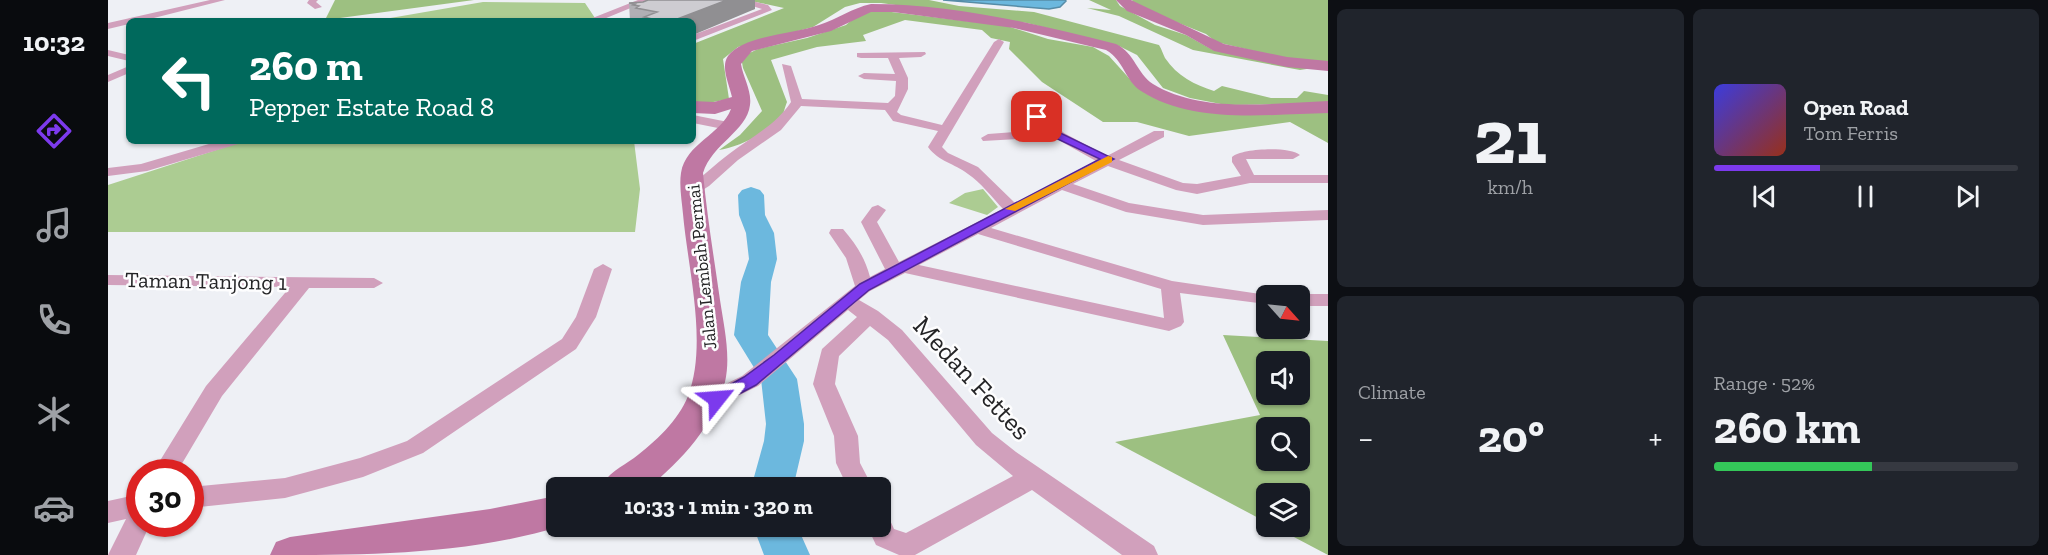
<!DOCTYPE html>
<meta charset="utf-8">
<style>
:root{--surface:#171b24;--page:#20242c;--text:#f1f3f6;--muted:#9ea1a6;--line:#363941;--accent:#7c3aed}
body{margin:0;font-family:"Zilla Slab",serif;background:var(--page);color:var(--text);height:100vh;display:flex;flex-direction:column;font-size:22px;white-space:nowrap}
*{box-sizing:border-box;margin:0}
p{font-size:20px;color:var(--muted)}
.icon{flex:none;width:33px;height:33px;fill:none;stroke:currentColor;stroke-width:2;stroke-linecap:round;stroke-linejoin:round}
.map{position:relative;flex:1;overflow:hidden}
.details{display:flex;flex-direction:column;gap:9px;padding:9px;background:#0d0f14;width:720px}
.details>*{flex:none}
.banner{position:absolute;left:18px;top:18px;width:570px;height:126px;border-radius:9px;box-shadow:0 2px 4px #0004;background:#00695c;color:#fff;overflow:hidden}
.needle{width:39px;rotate:117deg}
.buttons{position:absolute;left:1148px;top:285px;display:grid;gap:12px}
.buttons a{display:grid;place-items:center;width:54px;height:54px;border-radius:9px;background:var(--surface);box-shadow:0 2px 4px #0004;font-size:30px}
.speed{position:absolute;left:18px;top:459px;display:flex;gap:12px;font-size:30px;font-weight:700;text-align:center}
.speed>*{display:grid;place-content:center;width:78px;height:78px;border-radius:50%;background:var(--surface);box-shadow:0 2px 4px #0004;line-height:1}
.speed .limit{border:9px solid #d22;background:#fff;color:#111}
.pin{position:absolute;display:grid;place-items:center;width:51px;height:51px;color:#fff;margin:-26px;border-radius:12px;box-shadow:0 3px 9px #0006}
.me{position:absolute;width:66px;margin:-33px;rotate:62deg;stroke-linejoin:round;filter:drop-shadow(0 0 4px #0008)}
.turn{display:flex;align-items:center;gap:21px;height:126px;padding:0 24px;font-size:27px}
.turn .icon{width:78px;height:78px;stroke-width:2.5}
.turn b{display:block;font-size:42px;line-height:51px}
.big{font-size:45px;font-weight:700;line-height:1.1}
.details .widget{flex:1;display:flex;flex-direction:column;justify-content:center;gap:9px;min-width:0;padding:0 21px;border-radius:9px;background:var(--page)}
.details .dial{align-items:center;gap:0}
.dial b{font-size:78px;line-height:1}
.song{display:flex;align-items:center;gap:18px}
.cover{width:72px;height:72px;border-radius:9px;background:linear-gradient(135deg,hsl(240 70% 55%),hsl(10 70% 35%))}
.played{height:6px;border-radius:3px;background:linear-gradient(90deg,var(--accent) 35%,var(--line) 35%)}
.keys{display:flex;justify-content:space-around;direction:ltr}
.heat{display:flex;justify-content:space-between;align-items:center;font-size:33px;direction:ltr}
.charge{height:9px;border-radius:4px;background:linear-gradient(90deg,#34c759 52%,var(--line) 0)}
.details .tiles{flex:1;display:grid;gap:9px;grid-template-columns:repeat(2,1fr)}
.trip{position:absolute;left:438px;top:477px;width:345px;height:60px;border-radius:9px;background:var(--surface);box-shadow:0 2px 4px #0004;font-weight:700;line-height:60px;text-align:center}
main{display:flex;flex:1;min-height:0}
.tab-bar{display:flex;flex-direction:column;width:108px;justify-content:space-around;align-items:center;background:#090b0e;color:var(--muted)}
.tab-bar .icon{width:42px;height:42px}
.tab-bar .active{color:var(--accent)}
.tab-bar b{font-size:27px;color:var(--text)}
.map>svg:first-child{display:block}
.green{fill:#accc92}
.forest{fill:#9dc081;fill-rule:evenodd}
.water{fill:#6cb8de;stroke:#568ca7;stroke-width:1.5}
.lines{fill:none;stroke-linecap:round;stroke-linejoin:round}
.river{fill:#6cb8de;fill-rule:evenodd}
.minor{fill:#d1a0bc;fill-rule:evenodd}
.secondary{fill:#bf78a3;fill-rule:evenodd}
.wall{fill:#b0afb4}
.shaded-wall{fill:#908f92}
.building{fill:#cdccd1;stroke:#908f92;stroke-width:1.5}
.route{fill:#7c3aed;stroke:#51269a;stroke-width:1.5}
.slow{fill:#f59e0b}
.labels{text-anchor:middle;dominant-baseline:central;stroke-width:5;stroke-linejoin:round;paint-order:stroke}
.far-street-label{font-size:18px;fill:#242426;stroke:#fdfdfe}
.street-label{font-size:22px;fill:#242426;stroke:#fdfdfe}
.near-street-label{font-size:27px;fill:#242426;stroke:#fdfdfe}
</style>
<main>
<nav class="tab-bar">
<b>10:32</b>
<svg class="icon active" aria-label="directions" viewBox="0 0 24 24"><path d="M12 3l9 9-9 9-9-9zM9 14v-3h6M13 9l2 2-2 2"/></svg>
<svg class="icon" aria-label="music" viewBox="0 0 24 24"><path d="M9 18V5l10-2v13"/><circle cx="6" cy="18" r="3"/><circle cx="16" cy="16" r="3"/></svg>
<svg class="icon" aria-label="phone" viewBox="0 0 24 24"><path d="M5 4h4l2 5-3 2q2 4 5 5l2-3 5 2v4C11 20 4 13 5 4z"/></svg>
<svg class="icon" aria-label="climate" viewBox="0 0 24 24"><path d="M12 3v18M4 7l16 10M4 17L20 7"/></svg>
<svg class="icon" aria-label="car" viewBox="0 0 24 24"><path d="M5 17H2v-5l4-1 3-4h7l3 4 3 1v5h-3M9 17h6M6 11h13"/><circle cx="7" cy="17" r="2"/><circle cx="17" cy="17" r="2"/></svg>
</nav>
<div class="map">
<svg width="1220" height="555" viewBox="0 0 1220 555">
<rect width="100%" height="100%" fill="#eef0f5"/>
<!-- green -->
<path class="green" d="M375,2L477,3L489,21H265Z
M136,141H526L532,189L527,232H0V185Z
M875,189L890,207L879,215L841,203L857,193Z"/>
<!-- forest -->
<path class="forest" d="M227,0H366L217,20Z
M638,0H821L851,6L926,12L1051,45C1054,50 1055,54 1057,58C1069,76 1087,85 1106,91L1114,86L1163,98H1189L1196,91L1220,95V104L1118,105L1082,98L1055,88L1029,55L1011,46L919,23L773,3H752L737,7L705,27L630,47L615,59L621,99L595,104L585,103V44L676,8Z
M981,0H1008L1012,6L1047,25L1078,35L1105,50L1205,68L1192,70L1085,50L1011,16L979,8L1003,10Z
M1024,0H1220V64L1189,61L1108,42L1098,34L1028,6Z
M767,10L899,26L940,39L985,47L1001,56L1029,87L1053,100L1220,112V143L1182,122L1081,136L1029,122H995L934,82L901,49L902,42L883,38L874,30L797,20L755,35L758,41L709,47L663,60L679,102C677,107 675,116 672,120C662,132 626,149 611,150L632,135L654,111L635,68L633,57L650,49L699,38L738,25L747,17Z
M1115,335L1220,341V555L1167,527L1191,526V494H1158V522L1007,442L1152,415ZM1158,362H1191V394H1158ZM1158,428H1191V460H1158Z"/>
<!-- water -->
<path class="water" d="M835,0H957L958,1L952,7L941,9Z"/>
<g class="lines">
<!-- river -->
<path class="river" d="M643,187L652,190L656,195L657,215L666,233L669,259L663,282L660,335L689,379L696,424V441L685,488H643L656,441L658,424L653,379L626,335L633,282L641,259L638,233L631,215L630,195L634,190Z
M645,526H689L702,555H656Z"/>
<!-- minor -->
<path class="minor" d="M102,0H117L34,21H21V24L0,29V23Z
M201,0H210L208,2L214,7L207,9L199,3Z
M530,0H542L491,21H477Z
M625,0H640L660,5L664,10L585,41V35L654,9Z
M891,39L896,42L834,147L840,153L870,167L907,203L988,161L945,137L875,141L873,138L880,134L936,130L917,107L923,103L956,133L999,156L1046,131H1056V137L1011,160L1075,183L1089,184L1133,176L1124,162V157C1133,148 1183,146 1192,155L1185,159H1138L1146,175H1220V183H1142L1089,194L1068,190L1000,166L965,184L1021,203L1095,215L1220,210V220L1095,225L1018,212L954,190L883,228L1064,281L1166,296H1158V304L1072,293L1076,322L1073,326L1061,331L797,273L762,291L751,300L770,311L794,330L884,433L908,452L1046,546L1050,555H1014L924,490L807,555H791L768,545L759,526H772V515L781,518L786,529L798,533L905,476L868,445L780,340L762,326L731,356L727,384L750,436L752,463L765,488H740L728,463L726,436L705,384L714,349L749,317L740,310L650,386L593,414L585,412L582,406L585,400L634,376L747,286L738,258L721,233L723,229H735C748,244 757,258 762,277L777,269L753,222L764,207L770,205L778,210L769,222L791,262L895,209C884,197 873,183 860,174C846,163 831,162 820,147L830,131L785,121L777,110L693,106L673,130L630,160L601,186L590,193H580L577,190L580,187C595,177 607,164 621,154C643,137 667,126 683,102L674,64L683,66L694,99L780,103L787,96L788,81L756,79L750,76L756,73L787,74L780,58H753L749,57V53L817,52L818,54L813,57L791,58L800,78V89L789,112L793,115L834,125L886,42ZM870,234L1053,289L1056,318L811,265Z
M0,50L21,55V61L0,56Z
M21,66V73L0,82V75Z
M585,115L625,123L626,126L620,130L585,123Z
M111,141H132L130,144L39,171L0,176V168L33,164Z
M495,264L504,269L488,317L468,349L315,453L255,477L177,498L82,508V487L177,478L252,458L299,441L454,339L468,317L486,269Z
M0,275L266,278L275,283L266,288H201L114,396L69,472H45L98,386L182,287L0,285Z
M1191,294H1220V306H1191V296H1186Z
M32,494V524H42L28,555H0L18,519L0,523V501Z"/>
<!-- secondary -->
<path class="secondary" d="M1008,0H1023L1116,44L1179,57L1220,61V71L1179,67L1106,51L1078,35L1019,11Z
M763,4C845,4 929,24 1008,44C1027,53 1029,74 1045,84C1094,114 1165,103 1220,101V113C1161,114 1085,125 1033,91C1017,81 1016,60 998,50L906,28L785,12H763L723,31L644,51L633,64C635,77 644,91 642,105C639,131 604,144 595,173C599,216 606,258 612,300C616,327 623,356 617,382C606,426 574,460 540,488H492C500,473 513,467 526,458C547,442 570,421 580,396C600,344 580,270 575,214C574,202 571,186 573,173C578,143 613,135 623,109L607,114L585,113V101L606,102L624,97C622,86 612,67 620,56C636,35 687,34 711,25C730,19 744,8 763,4Z
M448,496V526H453C360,555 258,555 162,555L168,542L182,537L382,509Z"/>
</g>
<!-- wall -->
<path class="wall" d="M540,0H647V9L585,21H522L521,3L535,2Z"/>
<!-- shaded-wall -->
<path class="shaded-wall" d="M619,0H647V9L585,35V21H564Z"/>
<!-- building -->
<path class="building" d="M540,0H619L564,21H552L536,17L549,12L528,8L531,6L525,5L527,4L521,3L535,2Z"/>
<!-- route -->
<path class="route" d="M926,115H932L948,131L1006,159L761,290L648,385L614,403H603L600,399L603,395L636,377L666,355L752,284L992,159L941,135L926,119Z"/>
<!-- slow -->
<path class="slow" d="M1000,156L1004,157V162L907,211L897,209Z"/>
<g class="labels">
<!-- far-street labels -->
<g class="far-street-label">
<text transform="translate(594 267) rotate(-96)">Jalan Lembah Permai</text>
</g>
<!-- street labels -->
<g class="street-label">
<text transform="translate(98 281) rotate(1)">Taman Tanjong 1</text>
</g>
<!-- near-street labels -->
<g class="near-street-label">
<text transform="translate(864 378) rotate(47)">Medan Fettes</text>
</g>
</g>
</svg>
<div class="buttons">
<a><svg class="needle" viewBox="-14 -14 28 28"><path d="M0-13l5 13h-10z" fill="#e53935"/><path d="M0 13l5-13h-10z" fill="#9ea1a6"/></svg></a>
<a><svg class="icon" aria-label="sound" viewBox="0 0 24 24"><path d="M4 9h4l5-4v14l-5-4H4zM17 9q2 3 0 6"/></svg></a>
<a><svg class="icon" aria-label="search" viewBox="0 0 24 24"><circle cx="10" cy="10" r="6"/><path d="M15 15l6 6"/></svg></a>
<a><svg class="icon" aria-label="layers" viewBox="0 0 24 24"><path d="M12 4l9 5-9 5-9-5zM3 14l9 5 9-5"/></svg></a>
</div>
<div class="speed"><div class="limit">30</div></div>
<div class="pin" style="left:929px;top:117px;background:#d93025"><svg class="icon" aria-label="arrive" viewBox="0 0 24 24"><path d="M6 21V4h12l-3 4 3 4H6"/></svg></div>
<svg class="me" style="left:609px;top:399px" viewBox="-20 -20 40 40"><path d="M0-17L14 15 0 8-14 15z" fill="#7c3aed" stroke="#fff" stroke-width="4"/></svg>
<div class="trip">10:33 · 1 min · 320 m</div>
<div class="banner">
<div class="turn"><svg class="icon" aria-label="left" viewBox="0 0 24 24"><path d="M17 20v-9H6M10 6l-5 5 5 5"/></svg><div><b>260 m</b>Pepper Estate Road 8</div></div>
</div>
</div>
<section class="details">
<div class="tiles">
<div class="widget dial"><b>21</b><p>km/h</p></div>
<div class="widget">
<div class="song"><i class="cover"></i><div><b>Open Road</b><p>Tom Ferris</p></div></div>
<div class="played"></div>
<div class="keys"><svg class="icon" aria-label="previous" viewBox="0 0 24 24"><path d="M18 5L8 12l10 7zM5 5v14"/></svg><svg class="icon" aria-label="pause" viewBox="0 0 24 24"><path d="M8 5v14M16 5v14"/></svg><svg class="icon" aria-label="next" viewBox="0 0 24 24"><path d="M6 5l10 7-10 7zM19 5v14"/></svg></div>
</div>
<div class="widget"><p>Climate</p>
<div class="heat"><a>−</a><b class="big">20°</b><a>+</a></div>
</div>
<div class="widget"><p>Range · 52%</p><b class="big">260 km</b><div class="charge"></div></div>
</div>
</section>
</main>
